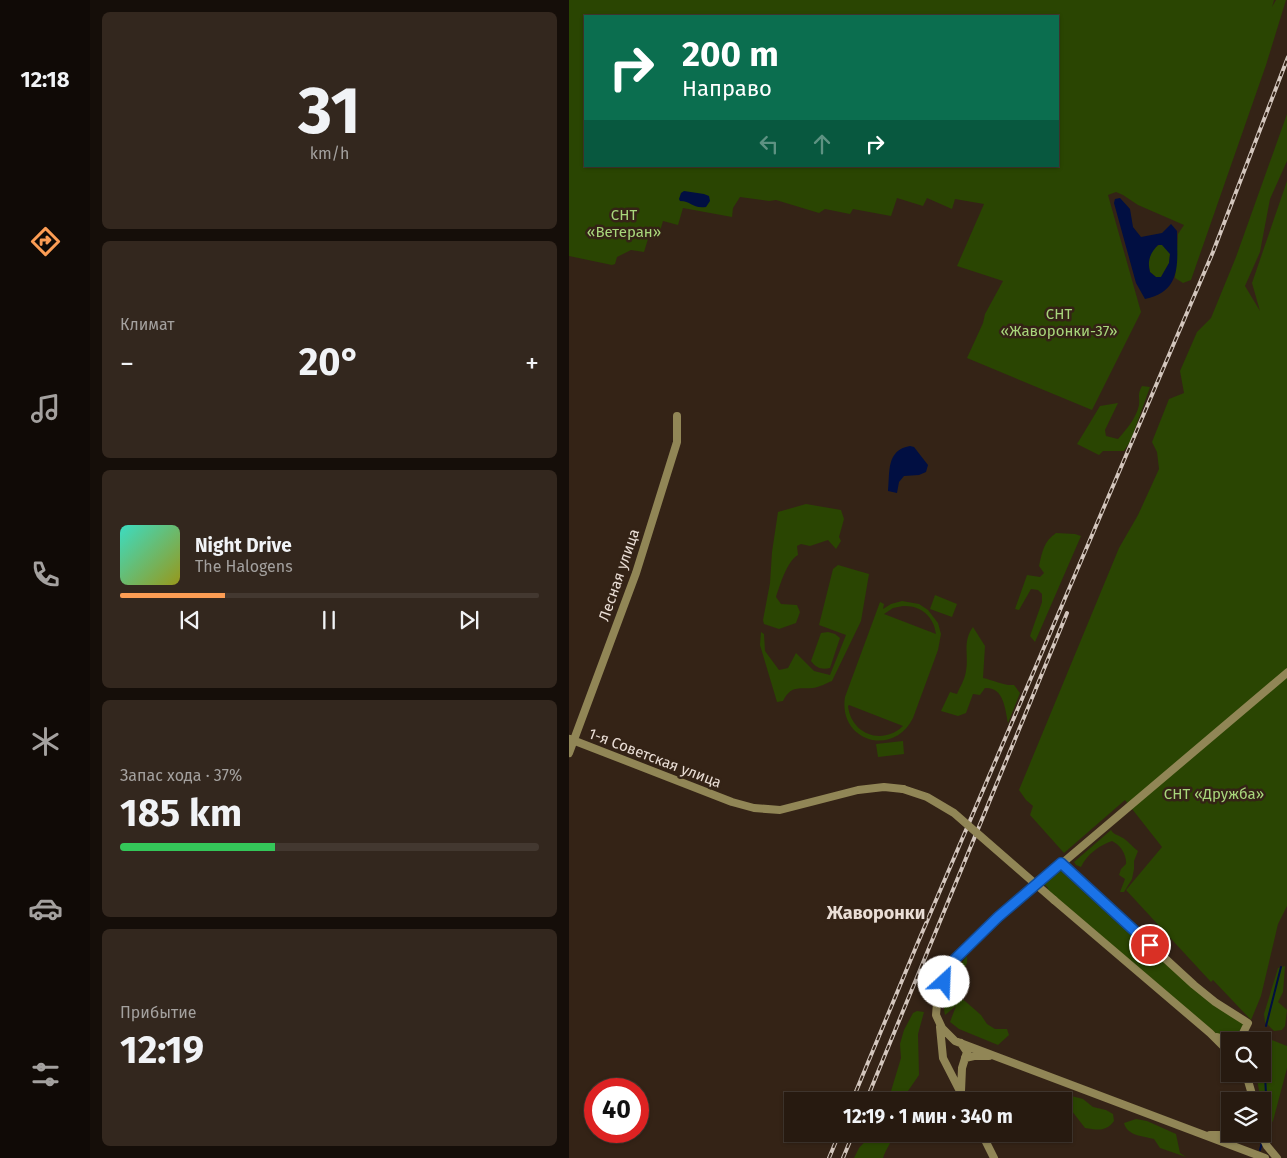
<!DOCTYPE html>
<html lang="ru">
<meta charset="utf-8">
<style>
:root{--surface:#271a10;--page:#33271e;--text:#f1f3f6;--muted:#a4a19f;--line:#433830;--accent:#fc9d54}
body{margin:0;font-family:"Fira Sans",sans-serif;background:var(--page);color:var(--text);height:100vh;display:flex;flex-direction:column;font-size:19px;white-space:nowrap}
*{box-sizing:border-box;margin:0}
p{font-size:16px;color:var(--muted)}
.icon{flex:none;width:28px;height:28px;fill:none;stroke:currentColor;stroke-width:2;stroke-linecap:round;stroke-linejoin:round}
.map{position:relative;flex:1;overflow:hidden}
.details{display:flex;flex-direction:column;gap:12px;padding:12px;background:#150e09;width:479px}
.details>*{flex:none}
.hud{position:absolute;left:15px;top:15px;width:475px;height:152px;border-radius:0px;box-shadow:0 1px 4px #0004,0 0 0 1px var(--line);background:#0b6e4f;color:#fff;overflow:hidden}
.controls{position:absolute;left:652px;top:1032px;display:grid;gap:10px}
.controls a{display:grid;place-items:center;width:50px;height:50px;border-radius:0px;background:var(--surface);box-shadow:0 1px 4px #0004,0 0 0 1px var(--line);font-size:25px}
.speed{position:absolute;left:15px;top:1078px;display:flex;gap:10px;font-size:25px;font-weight:700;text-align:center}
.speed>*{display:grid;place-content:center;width:65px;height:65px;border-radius:50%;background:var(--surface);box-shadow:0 1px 4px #0004,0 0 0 1px var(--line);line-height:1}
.speed .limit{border:8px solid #d22;background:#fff;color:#111}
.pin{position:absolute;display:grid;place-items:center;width:42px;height:42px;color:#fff;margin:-21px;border:2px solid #fff;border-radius:50%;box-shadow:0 1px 5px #0007}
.me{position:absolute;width:55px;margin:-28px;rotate:25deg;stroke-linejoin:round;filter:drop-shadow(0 0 4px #0008)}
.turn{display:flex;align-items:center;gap:18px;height:105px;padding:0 15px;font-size:22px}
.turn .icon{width:65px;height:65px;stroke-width:2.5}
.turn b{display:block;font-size:35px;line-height:42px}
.lanes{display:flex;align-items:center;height:48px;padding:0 15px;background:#0003;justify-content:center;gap:25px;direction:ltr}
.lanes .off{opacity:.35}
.big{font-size:38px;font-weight:700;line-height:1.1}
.details .tile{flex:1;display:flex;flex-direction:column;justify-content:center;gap:8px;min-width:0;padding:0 18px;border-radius:8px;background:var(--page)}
.details .dial{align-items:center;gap:0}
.dial b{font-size:65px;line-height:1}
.song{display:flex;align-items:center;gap:15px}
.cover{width:60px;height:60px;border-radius:8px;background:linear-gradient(135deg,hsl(170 70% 55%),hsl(60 70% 35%))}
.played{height:5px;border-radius:2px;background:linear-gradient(90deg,var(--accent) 25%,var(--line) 25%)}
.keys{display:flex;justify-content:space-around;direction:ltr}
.heat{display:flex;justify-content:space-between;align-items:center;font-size:28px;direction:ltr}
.charge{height:8px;border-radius:4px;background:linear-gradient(90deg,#34c759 37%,var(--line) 0)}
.trip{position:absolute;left:215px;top:1092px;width:288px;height:50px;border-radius:0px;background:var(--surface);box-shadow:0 1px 4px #0004,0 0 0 1px var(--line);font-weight:700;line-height:50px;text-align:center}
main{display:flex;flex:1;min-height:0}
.menu{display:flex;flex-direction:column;width:90px;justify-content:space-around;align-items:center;background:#100a06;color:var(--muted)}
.menu .icon{width:35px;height:35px}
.menu .active{color:var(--accent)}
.menu b{font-size:22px;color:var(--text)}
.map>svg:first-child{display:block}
.green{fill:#2a4502;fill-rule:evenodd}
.water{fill:#010f42;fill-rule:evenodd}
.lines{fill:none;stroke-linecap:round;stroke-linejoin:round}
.stream{stroke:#010f42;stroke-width:2}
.secondary{stroke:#918656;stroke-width:8}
.rail-casing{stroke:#d3c6bd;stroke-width:4}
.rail{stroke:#342316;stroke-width:2;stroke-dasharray:5.5;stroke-linecap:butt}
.secondary-bridge{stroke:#918656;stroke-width:8}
.route-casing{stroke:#114b97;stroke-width:12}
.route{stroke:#1a73e8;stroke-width:9}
.labels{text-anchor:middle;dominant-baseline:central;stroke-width:5;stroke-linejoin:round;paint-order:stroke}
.park-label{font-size:15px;fill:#a8d67b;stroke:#342316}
.street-label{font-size:15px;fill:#eaded6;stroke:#342316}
.quarter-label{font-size:18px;font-weight:bold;fill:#eaded6;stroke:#342316}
</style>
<main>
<nav class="menu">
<b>12:18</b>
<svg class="icon active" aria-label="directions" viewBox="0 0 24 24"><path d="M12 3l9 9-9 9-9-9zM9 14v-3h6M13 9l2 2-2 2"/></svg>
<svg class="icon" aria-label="music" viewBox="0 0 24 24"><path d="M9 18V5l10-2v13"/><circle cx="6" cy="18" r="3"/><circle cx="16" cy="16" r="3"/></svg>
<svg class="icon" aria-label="phone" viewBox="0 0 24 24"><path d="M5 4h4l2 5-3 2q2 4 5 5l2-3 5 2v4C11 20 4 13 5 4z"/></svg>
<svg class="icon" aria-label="climate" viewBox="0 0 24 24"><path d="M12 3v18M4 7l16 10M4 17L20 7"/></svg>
<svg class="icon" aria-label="car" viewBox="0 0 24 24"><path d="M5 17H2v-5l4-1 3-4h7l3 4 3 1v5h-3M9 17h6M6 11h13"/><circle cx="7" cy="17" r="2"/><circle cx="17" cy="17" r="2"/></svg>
<svg class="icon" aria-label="filters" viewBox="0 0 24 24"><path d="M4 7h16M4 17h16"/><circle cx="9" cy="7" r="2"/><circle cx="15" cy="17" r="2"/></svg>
</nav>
<section class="details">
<div class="tile dial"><b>31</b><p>km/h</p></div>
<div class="tile"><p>Климат</p>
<div class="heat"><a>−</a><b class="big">20°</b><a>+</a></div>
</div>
<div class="tile">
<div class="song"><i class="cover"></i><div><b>Night Drive</b><p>The Halogens</p></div></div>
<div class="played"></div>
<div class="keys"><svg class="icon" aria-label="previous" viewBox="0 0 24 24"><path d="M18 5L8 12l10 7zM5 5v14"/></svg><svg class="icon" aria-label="pause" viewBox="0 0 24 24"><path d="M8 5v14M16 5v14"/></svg><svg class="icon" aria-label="next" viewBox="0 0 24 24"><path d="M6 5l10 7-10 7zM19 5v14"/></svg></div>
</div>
<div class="tile"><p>Запас хода · 37%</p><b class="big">185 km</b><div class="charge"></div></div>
<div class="tile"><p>Прибытие</p><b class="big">12:19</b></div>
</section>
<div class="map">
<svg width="719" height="1158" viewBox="0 0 719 1158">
<rect width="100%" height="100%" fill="#342316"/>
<!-- green -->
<path class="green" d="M0,0H705L703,7L707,0H717L697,65L622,280L614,283L606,278L609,234L615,225L569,205L554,195L547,192L539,195L572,312L523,410L398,358L414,323L416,314L434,281L388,266L415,204L386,199L383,209L358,198L354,206L328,198L322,216L284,209L281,214L256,209L250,213L207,200L200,201L171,197L164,208L163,217L114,208L109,225L94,221L89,238L79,239L75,252L62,250L48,257L46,264L43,265L0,256ZM16,16H489V166H16Z
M718,114V161L701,199L691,252L676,286L691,311L683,283L718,181L719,904L709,924L692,996L682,1020L644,980L642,982L557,890L593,847L556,800L495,853L461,815L464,806L457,800L450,790L550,548L569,515L590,469L588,452L583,442L600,399L615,393L611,371L628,332L642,318L667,257Z
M593,244L601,254L600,263L592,277H587L581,272C578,262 581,247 593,244Z
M573,386L581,387L562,440L555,451H534L530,455L508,444L531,406L549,403L536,430L537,436L549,439C557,430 568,417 570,405C571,396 568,395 573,386Z
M237,504L272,510L275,519L270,537L272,541L267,549L259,540L241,546L232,544L228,546L229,555C218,561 211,585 207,597L212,604L228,605L231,612L227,623L210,629L195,624L194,620L201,583L203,552L209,512Z
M487,533L506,534L512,536L466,642L461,636L473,602V594L469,590L462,589L450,610L446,609L458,575L471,577L475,573L470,566C473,552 475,541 487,533Z
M269,565L300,574L292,621L263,681C258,683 251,687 244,688C230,689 222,685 214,701L208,702L191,645L192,632L195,634L196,651L210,670L219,668L227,653L245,671L261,675L277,635L250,625L264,569Z
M366,595L388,604L383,617L361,609Z
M333,601L350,604L359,610L369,623L372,634L369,650L344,718C324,758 269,741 276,697L311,602L315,604L314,609L322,604ZM334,606C351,605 365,616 367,634L315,614L324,608ZM279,706L280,705L334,726C313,746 282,734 279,706Z
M404,627L416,646L414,678C424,680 435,686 445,685L451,693L439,723C436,709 435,687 416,688L411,695L404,694L397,713L389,716L372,711L381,692L388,694C391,687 396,679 397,671C400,655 393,642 404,627Z
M259,632L266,634L271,638L261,668C253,670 247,668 242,661L252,633Z
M334,741L335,754L309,757L307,744Z
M542,830C545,835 547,834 552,837C559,840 563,847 569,851L565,861V869L563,879L555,892H551L556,879L550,875L552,869L557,864C558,856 552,845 543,841C531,845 518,854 512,867L507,865L505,862Z
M491,869L498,870L560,928L677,1023L670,1031L662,1036L648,1034L644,1031L478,890L479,888L474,883Z
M398,956V963L388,982L387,996L396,1001L412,1015L418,1024L426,1029H438L440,1035L429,1045L390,1029L381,1022L387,1006L376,1015C371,998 387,969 398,956Z
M716,966L714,992L709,1002L718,1010L716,1026L713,1030L705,1031L696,1022L695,1014L709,968Z
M348,1011L355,1012L349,1034L350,1075L339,1091L336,1101H319L332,1058L331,1044L335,1030L344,1013Z
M690,1035L718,1046V1068L704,1121L700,1125L695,1120L694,1101H692L687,1074H694V1041H687Z
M483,1091L514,1099L524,1107L537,1110L544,1114L545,1121C537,1132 528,1130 516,1128L499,1106L494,1101L483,1097Z
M567,1119L578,1121L607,1134L611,1153L617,1157L591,1148L585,1139C574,1136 558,1136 555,1123Z
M303,1134H325C322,1143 317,1149 314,1158H285L290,1148Z"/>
<!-- water -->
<path class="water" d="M115,191L135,194L140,196L141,201L137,207C123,209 123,201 111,201L110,199L112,193Z
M551,198L561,209L564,227L572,237L593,233L602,224L608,231C608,262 614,291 576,299L567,283L545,203L546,199ZM589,245H593L601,254L600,263L592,277H587L581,272C578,261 581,253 589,245Z
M341,446L345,447L359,465L357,472L350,475L335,476L330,482L328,493L319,491C321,472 317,450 341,446Z"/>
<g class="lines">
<!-- stream -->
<path class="stream" d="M697,1026L712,967
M694,1038L698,1113L699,1127L696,1135
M691,1150L693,1142"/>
<!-- secondary -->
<path class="secondary" d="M1,739L163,802L185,808L211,810L289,790L315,787L334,789
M0,753L67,573L108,442V416
M492,863L625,985L646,1002L679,1023L670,1041
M485,900L641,1033L661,1053
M371,1027L374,1058L396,1101
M648,1037L659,1040L672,1036
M396,1058L405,1056H420
M677,1074L685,1101
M392,1091L393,1068L398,1052L392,1043
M413,1134L425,1158
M692,1134L698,1146L708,1158
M641,1135H652L661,1133
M696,1158L386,1041L373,1028L367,1015L368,1003L378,972L384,961L425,921L719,672"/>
<defs>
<path id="rail" d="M283,1101L347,947L644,252L719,57
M297,1101L498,613
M260,1158L270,1134
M274,1158L284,1134"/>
</defs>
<!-- rail casing -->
<use href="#rail" class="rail-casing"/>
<!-- rail -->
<use href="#rail" class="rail"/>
<!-- secondary-bridge -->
<path class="secondary-bridge" d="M334,789L358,797L385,813L485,900"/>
</g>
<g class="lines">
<defs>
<path id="route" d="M375,982L378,972L384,961L429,917L492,863L581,945"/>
</defs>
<!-- route casing -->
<use href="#route" class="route-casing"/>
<!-- route -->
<use href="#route" class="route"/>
</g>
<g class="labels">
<!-- park labels -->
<g class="park-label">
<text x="55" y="215">СНТ<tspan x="55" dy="17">«Ветеран»</tspan></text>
<text x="490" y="314">СНТ<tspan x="490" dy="17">«Жаворонки-37»</tspan></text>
<text x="645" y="794">СНТ «Дружба»</text>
</g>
<!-- street labels -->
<g class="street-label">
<text transform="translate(50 575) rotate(-71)">Лесная улица</text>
<text transform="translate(86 758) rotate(21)">1-я Советская улица</text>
</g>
<!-- quarter labels -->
<g class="quarter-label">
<text x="307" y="913">Жаворонки</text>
</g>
</g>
</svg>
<div class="controls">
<a><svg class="icon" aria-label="search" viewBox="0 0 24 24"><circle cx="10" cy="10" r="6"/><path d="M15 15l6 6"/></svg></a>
<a><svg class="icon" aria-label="layers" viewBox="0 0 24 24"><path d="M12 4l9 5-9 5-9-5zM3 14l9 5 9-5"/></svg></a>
</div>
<div class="speed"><div class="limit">40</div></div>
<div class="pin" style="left:581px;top:945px;background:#d93025"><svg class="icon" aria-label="arrive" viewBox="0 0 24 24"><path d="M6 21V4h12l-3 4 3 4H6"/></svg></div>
<svg class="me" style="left:375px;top:982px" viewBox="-20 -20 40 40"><circle r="19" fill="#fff"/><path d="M0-13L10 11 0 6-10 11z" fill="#1a73e8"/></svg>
<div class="trip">12:19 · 1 мин · 340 m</div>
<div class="hud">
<div class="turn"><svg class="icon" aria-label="right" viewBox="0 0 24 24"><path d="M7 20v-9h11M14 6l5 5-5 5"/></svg><div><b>200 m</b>Направо</div></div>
<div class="lanes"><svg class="icon off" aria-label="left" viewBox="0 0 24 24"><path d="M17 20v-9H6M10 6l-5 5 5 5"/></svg><svg class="icon off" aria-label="ahead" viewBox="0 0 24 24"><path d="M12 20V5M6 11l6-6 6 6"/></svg><svg class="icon" aria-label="right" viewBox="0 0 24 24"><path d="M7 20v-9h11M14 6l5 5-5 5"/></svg></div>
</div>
</div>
</main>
